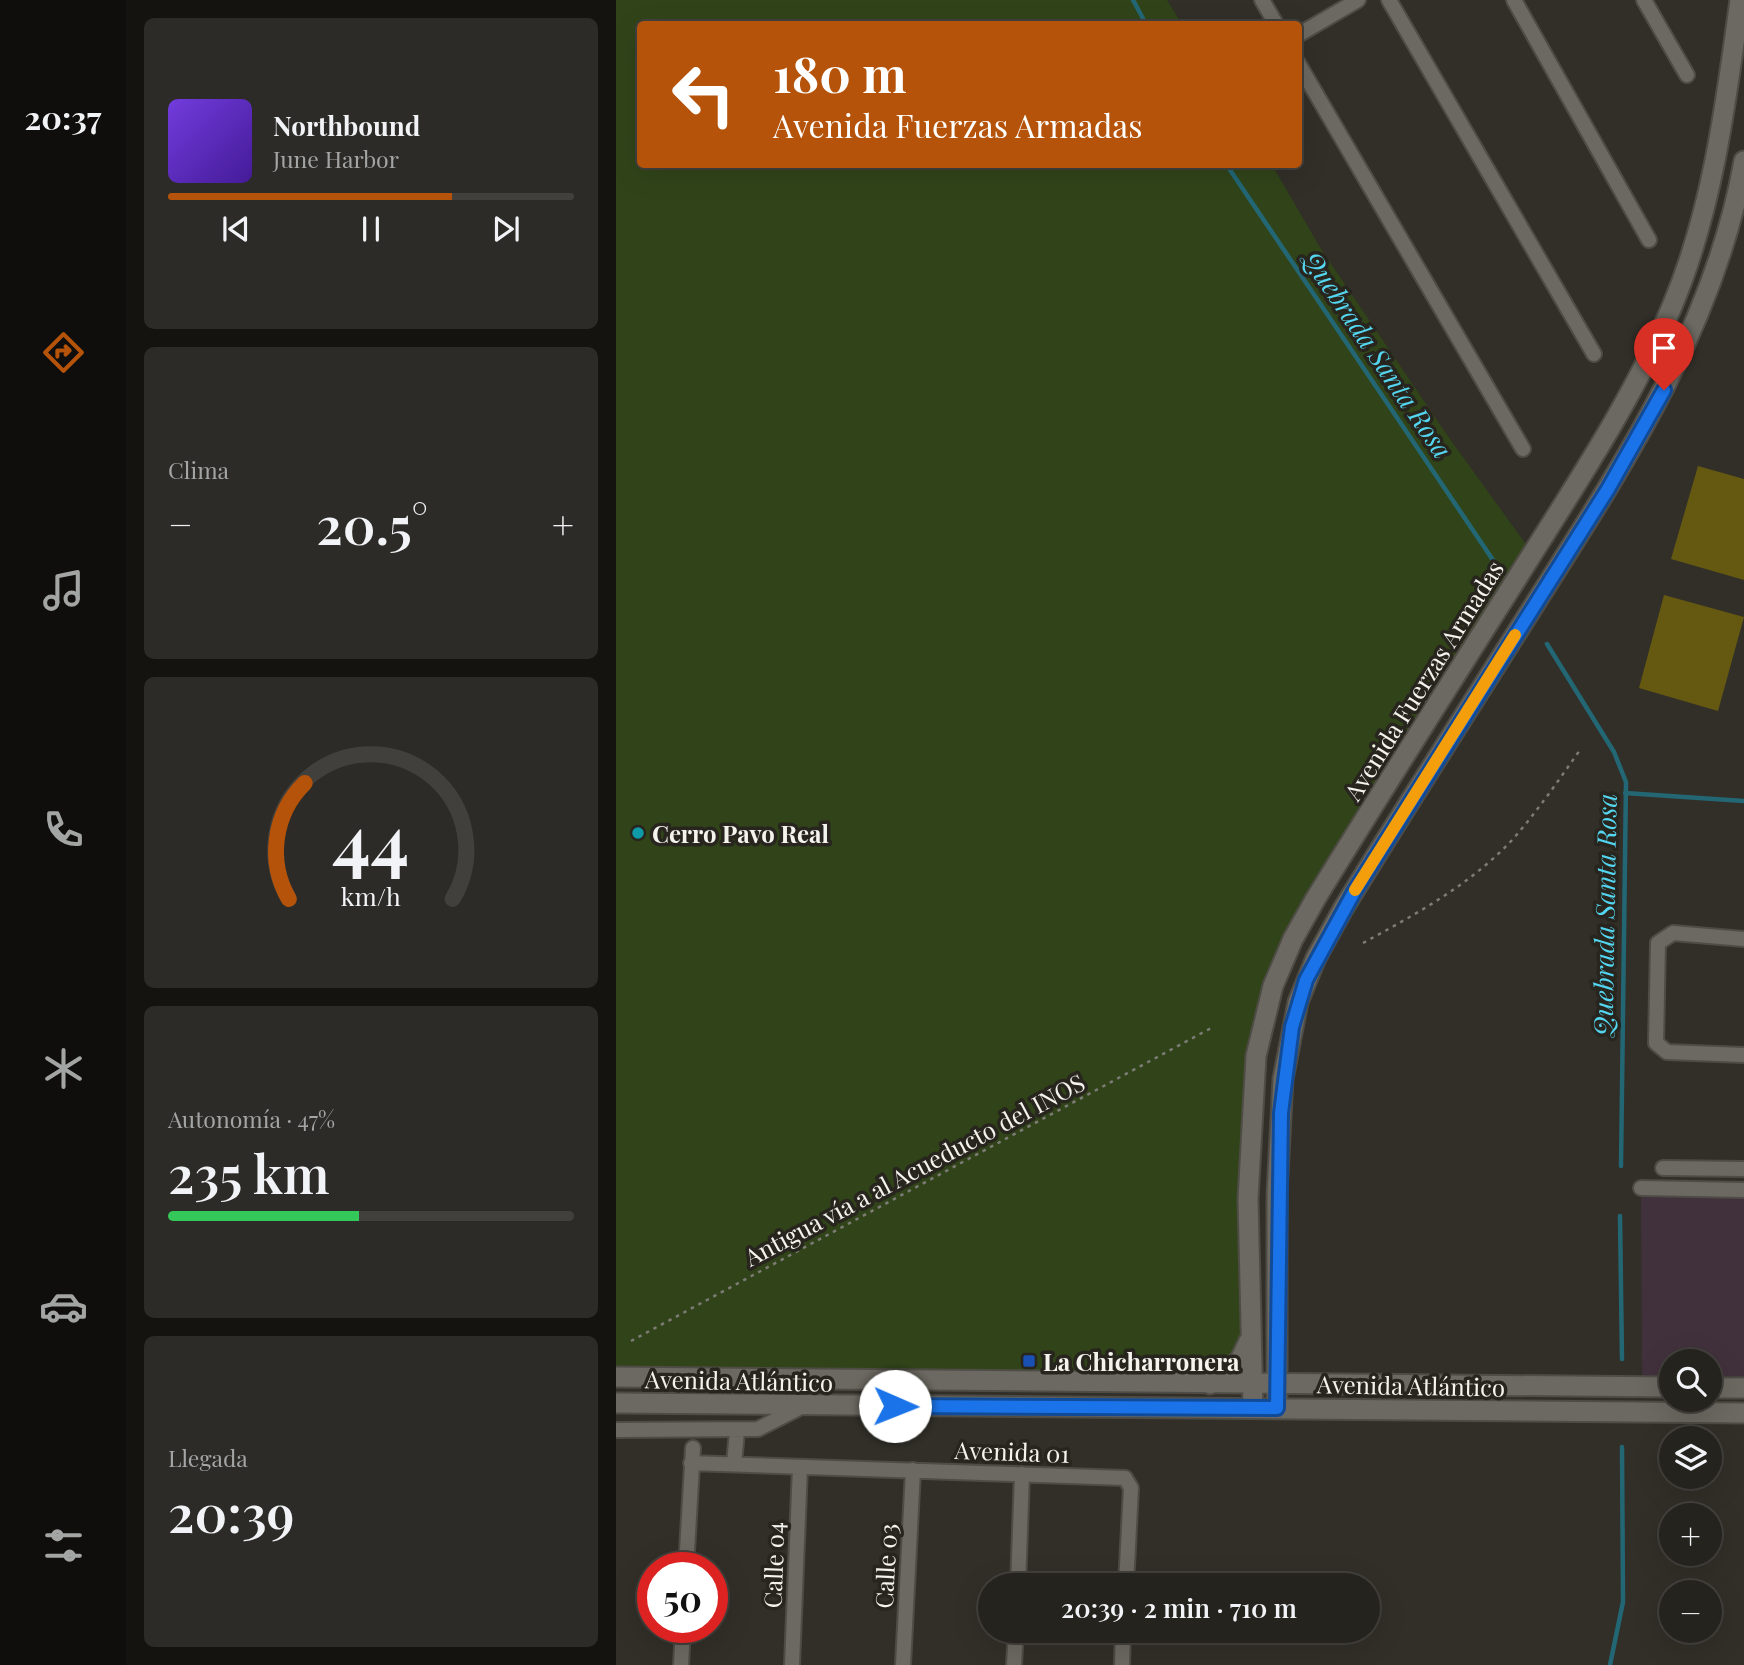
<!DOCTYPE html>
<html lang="es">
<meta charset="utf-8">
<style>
:root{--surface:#25231e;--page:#2d2b27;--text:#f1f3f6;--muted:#a3a4a4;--line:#42403c;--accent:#b45309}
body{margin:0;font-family:"Playfair Display",serif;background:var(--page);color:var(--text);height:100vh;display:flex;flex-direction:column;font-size:26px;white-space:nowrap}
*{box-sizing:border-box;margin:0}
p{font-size:23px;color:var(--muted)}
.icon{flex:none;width:38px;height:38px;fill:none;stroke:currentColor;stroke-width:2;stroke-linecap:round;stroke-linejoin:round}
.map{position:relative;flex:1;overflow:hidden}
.drawer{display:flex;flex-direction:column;gap:18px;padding:18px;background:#141310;width:490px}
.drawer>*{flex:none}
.hud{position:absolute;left:21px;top:21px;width:665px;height:147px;border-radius:7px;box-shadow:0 7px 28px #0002,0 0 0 2px var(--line);background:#b45309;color:#fff;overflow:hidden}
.buttons{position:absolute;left:1043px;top:1349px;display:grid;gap:14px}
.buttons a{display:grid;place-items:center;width:63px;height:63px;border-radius:50%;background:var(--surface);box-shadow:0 7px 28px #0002,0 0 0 2px var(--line);font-size:35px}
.speed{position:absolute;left:21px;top:1552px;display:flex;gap:14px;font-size:35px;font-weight:700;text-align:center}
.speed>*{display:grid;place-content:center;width:91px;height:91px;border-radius:50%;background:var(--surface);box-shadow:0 7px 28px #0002,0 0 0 2px var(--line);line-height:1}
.speed .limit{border:10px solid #d22;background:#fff;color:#111}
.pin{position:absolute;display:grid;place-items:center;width:60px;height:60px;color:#fff;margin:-72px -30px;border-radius:50% 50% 50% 0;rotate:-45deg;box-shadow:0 0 7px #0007}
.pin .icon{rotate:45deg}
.me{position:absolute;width:77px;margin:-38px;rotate:91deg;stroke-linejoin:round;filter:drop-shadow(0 0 5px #0008)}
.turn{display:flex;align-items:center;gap:24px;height:147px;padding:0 21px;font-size:32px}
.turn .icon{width:91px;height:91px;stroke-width:2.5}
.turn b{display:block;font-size:49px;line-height:60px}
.big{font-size:52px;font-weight:600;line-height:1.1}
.drawer .widget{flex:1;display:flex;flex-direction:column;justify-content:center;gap:10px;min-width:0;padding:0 24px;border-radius:10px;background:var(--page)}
.drawer .dial{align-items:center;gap:0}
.dial svg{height:182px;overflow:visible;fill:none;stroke:var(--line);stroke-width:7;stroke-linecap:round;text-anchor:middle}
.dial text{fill:var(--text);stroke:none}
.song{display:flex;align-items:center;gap:21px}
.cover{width:84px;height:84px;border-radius:10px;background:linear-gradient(135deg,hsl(260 70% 55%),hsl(260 70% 35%))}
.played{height:7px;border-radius:4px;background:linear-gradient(90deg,var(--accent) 70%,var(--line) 70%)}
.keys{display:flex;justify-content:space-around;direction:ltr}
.heat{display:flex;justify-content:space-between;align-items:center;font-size:38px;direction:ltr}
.charge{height:10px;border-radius:5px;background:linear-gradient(90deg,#34c759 47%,var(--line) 0)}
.trip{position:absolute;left:362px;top:1573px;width:402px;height:70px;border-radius:35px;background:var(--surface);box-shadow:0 7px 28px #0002,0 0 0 2px var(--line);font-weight:600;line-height:70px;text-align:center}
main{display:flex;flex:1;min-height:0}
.menu{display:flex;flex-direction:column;width:126px;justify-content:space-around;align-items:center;background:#0f0e0c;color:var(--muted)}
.menu .icon{width:49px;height:49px}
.menu .selected{color:var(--accent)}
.menu b{font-size:32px;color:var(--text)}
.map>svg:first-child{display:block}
.commercial{fill:#41313c}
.green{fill:#314419}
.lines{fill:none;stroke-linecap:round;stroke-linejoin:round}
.stream{stroke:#236775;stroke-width:4.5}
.building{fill:#655811}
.street-casing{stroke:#4e4c45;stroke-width:18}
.secondary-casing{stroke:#4e4c45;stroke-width:23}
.path{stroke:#7d7b75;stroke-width:2.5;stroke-dasharray:3.5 5;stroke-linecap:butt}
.street{stroke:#6b6961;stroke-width:14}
.secondary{stroke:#6b6961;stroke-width:19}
.route-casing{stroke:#114b97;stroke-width:18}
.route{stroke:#1a73e8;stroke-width:12}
.slow{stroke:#f59e0b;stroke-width:12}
.culture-dot{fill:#0f9aa8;stroke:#27251e;stroke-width:2.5}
.transit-dot{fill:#1a4fb4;stroke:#27251e;stroke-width:2.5}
.labels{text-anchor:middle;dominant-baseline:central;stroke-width:7;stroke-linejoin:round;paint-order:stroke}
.street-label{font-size:24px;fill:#f4f3ee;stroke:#27251e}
.poi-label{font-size:24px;font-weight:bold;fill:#f4f3ee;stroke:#27251e;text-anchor:start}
.water-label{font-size:26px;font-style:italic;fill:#54d6f0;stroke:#27251e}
</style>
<main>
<nav class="menu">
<b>20:37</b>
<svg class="icon selected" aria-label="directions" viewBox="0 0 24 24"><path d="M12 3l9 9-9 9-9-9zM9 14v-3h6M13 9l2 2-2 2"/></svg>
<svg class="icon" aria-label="music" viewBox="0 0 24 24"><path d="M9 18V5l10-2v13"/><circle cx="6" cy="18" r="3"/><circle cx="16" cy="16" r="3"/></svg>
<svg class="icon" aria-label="phone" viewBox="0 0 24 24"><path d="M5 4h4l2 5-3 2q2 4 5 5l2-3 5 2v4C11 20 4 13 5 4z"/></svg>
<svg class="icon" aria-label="climate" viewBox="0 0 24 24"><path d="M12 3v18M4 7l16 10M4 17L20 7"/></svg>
<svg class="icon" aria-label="car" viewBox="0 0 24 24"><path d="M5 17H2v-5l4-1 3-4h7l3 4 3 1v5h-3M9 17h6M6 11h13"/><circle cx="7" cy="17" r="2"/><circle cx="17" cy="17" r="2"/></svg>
<svg class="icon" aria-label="filters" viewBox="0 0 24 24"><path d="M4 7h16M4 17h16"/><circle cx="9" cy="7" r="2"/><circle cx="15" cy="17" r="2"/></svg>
</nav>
<section class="drawer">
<div class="widget">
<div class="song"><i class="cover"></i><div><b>Northbound</b><p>June Harbor</p></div></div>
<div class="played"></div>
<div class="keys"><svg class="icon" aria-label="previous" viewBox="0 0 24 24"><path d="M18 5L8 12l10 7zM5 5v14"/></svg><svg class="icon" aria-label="pause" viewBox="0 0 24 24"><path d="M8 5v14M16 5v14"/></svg><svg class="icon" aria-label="next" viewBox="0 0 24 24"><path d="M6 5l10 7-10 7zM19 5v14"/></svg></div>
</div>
<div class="widget"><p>Clima</p>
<div class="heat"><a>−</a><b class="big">20.5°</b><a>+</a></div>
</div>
<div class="widget dial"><svg viewBox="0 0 100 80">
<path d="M14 69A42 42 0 1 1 86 69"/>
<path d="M14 69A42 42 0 0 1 21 18" stroke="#b45309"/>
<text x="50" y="56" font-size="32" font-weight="700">44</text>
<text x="50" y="72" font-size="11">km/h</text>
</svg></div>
<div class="widget"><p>Autonomía · 47%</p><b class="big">235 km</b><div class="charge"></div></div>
<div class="widget"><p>Llegada</p><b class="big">20:39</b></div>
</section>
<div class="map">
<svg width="1128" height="1665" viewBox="0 0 1128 1665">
<rect width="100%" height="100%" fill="#312f28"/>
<!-- commercial -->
<path class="commercial" d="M1025,1188L1128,1190V1388H1094V1362H1055V1387H1026Z"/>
<!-- green -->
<path class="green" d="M0,0H551L566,24H24V164L656,165L705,249L831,435L917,554L761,799L649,1011L634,1337L608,1376L0,1377Z"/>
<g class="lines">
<!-- stream -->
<path class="stream" d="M517,0L530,24
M610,164L881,566
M931,644L998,752L1010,782L1005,1166
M1009,793L1128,801
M1004,1216L1006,1359
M994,1665L1007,1602L1006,1447"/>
</g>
<!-- building -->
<path class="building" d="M1082,466L1128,479V580L1055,559Z
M1048,595L1128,617L1102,711L1023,688Z"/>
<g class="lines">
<defs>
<path id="street" d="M646,0L660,24
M773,0L978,354
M898,0L1033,240
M1028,0L1071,75
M682,35L742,0
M682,63L907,449
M1128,939L1057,933L1042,943L1040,1043L1051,1052L1128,1055
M1047,1168L1128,1169
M1025,1188L1128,1190
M0,1430L142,1429L189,1405
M75,1463L509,1478L515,1488L510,1586
M118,1464L121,1431
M70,1568L77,1448
M510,1584L552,1586
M402,1586L406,1474
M65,1665L67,1628
M176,1665L184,1467
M287,1665L297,1470
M398,1665L400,1631
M506,1665L507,1631"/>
<path id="secondary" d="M0,1377L1055,1387
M594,1384L624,1360L633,1341
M1094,1388H1128
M0,1403L1128,1413
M637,1408L632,1199L640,1056L657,986L677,939L700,898C767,789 835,682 903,575C958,487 1017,400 1057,304C1097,208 1110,102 1124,0
M661,1408V1193L667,1079L682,1002L700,958L727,909C791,805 857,702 922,599C1009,462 1099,325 1128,161"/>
</defs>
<!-- street casing -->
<use href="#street" class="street-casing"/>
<!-- secondary casing -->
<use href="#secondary" class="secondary-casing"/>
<!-- path -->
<path class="path" d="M747,943C800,914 854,885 896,840C921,812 942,781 964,750
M15,1341L597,1027"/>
<!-- street -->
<use href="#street" class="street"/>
<!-- secondary -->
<use href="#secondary" class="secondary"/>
</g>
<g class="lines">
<defs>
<path id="route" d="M279,1406L661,1408L665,1113L676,1027L690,980L738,892L992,489L1048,390"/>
</defs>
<!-- route casing -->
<use href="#route" class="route-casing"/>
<!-- route -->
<use href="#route" class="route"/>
<!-- slow -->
<path class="slow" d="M739,890L899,635"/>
</g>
<!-- markers -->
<circle class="culture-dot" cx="22" cy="833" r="7"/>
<rect class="transit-dot" x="406" y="1354" width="14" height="14" rx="3.5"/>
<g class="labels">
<!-- street labels -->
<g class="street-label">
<text transform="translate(807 680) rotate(-58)">Avenida Fuerzas Armadas</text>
<text transform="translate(298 1169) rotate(-28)">Antigua vía a al Acueducto del INOS</text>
<text transform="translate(123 1380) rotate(1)">Avenida Atlántico</text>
<text transform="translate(795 1385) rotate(1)">Avenida Atlántico</text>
<text transform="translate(396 1451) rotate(2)">Avenida 01</text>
<text transform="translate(157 1565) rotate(-88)">Calle 04</text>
<text transform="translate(269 1566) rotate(-87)">Calle 03</text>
</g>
<!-- poi labels -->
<g class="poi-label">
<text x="36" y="833">Cerro Pavo Real</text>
<text x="427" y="1361">La Chicharronera</text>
</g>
<!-- water labels -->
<g class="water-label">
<text transform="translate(762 354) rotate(56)">Quebrada Santa Rosa</text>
<text transform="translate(988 915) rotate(-89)">Quebrada Santa Rosa</text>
</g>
</g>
</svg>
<div class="buttons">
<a><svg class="icon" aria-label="search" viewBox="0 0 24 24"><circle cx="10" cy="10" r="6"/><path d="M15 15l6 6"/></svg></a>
<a><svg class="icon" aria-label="layers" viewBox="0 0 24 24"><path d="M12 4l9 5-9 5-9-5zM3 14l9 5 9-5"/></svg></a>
<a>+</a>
<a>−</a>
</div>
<div class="speed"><div class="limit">50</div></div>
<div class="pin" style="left:1048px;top:390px;background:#d93025"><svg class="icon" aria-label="arrive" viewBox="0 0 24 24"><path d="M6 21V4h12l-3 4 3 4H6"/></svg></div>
<svg class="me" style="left:279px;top:1406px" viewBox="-20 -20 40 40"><circle r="19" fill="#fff"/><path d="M0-13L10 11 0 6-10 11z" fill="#1a73e8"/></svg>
<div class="trip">20:39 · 2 min · 710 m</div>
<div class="hud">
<div class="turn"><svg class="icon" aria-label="left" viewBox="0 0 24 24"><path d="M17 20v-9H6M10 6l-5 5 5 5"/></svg><div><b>180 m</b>Avenida Fuerzas Armadas</div></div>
</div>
</div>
</main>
